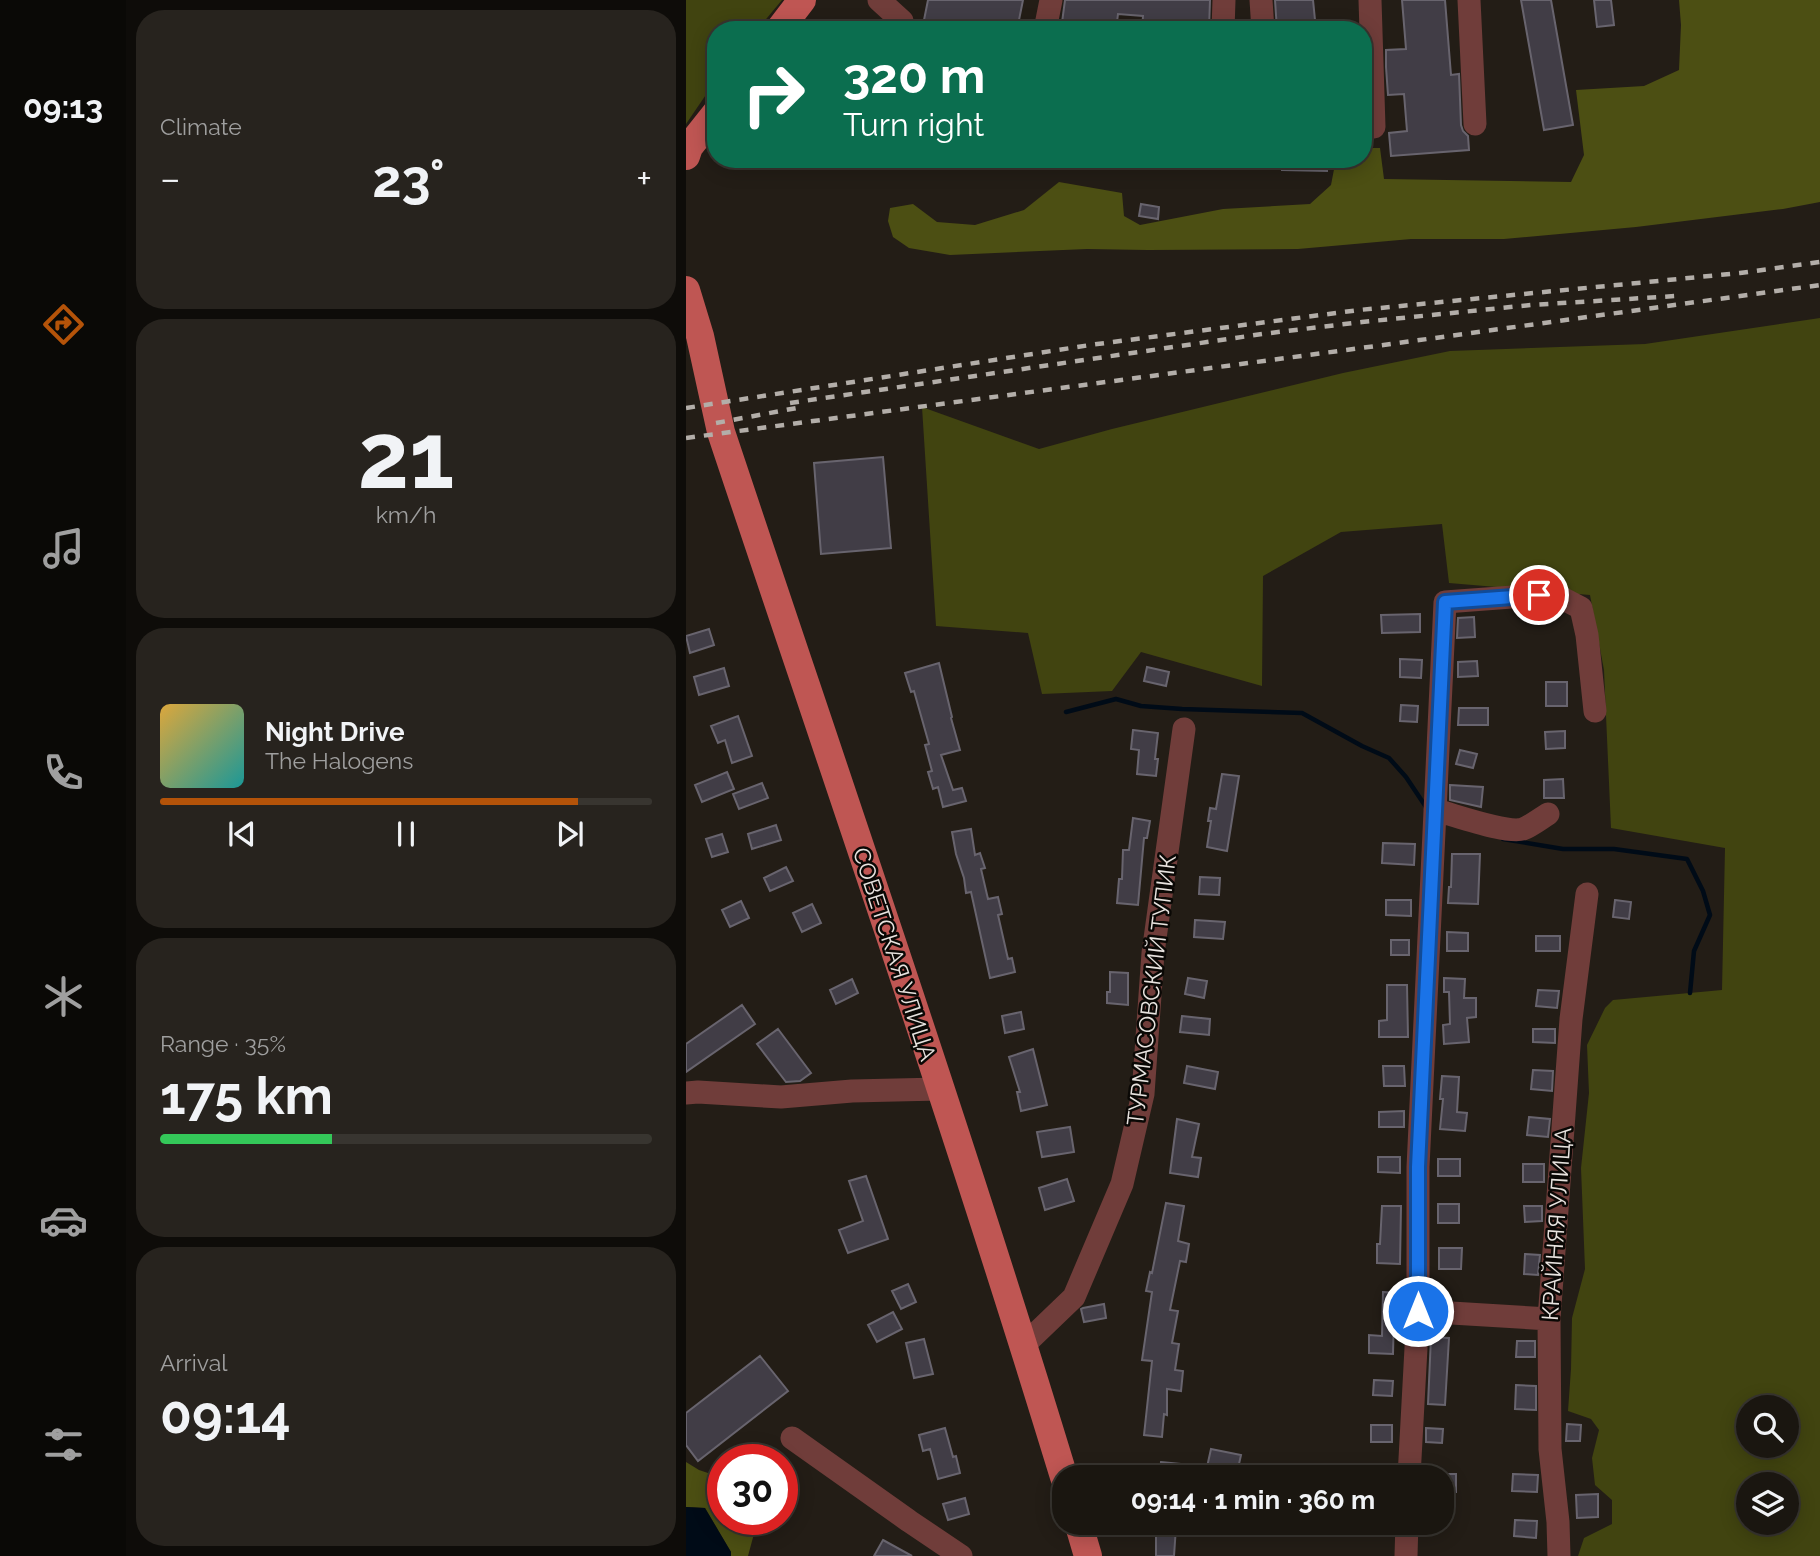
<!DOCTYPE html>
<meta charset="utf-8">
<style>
:root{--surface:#1a1610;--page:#27231e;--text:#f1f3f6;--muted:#9f9f9f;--line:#383530;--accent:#b45309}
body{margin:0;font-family:Raleway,sans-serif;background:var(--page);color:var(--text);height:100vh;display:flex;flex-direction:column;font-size:26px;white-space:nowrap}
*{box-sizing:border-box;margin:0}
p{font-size:23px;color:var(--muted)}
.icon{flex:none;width:38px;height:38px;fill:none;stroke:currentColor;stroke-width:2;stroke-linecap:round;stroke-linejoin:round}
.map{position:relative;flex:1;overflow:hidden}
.side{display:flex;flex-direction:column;gap:10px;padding:10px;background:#0e0c09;width:560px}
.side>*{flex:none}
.guide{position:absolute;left:21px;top:21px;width:665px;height:147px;border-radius:28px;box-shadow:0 4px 18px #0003,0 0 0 2px var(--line);background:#0b6e4f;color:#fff;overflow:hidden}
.controls{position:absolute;left:1050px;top:1395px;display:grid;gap:14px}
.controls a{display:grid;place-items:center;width:63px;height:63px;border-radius:50%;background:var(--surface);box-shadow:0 4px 18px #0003,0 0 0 2px var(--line);font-size:35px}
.speed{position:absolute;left:21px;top:1444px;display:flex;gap:14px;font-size:35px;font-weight:700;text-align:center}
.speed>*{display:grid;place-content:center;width:91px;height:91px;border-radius:50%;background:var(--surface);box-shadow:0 4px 18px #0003,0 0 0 2px var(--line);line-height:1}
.speed .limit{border:10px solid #d22;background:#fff;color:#111}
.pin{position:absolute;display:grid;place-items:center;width:60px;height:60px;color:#fff;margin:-30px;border:4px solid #fff;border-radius:50%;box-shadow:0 2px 7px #0007}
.me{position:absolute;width:77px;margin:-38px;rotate:0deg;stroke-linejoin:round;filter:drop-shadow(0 0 5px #0008)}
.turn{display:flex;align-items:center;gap:24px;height:147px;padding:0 21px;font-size:32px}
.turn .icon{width:91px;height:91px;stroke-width:2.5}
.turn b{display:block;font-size:49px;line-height:60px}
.big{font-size:52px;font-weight:700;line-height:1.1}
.side .card{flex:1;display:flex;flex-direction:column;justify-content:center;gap:10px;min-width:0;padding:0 24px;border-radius:28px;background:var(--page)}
.side .dial{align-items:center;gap:0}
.dial b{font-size:91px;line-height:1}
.song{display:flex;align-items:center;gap:21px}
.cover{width:84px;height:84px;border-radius:10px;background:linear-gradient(135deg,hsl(40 70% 55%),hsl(180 70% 35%))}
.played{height:7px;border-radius:4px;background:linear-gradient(90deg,var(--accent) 85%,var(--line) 85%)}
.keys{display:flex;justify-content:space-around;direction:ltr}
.heat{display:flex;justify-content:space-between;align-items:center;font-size:38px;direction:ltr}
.charge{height:10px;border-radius:5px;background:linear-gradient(90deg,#34c759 35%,var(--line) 0)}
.trip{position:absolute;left:366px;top:1465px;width:402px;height:70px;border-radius:28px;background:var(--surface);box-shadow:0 4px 18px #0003,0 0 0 2px var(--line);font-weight:700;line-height:70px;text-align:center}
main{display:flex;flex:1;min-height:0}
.menu{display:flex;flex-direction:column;width:126px;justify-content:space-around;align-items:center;background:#0a0906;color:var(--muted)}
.menu .icon{width:49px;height:49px}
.menu .current{color:var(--accent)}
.menu b{font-size:32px;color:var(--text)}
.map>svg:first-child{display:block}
.green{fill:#414410;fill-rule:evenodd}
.forest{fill:#4c4f13}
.water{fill:#000b17}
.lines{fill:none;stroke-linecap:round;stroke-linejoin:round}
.stream{stroke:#000b17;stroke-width:4.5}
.building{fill:#413d46;stroke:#68646e;stroke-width:2}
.minor{stroke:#703d3a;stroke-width:23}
.major{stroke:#bf5653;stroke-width:28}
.rail{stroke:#b3aea9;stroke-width:4.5;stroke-dasharray:9 9;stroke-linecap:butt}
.route-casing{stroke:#114b97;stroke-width:18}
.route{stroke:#1a73e8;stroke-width:12}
.labels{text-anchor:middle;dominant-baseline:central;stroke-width:5;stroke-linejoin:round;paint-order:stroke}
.street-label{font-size:23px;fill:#e8e3df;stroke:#0a0805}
</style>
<main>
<nav class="menu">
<b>09:13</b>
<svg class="icon current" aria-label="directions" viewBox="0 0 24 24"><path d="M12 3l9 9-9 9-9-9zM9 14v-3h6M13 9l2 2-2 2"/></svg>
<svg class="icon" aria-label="music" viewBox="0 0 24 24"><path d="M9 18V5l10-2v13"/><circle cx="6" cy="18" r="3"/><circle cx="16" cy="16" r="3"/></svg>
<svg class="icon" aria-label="phone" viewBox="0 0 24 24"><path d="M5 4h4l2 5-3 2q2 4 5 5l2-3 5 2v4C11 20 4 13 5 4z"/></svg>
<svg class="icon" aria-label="climate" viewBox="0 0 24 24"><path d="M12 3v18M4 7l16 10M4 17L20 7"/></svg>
<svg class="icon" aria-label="car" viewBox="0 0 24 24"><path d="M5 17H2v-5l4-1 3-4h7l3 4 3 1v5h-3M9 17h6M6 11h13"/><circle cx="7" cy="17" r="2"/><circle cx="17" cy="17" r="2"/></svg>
<svg class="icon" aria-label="filters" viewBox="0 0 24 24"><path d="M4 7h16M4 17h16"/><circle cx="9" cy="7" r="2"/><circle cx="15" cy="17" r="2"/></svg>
</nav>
<section class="side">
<div class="card"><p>Climate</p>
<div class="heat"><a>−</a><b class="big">23°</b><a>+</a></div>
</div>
<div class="card dial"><b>21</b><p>km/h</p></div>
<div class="card">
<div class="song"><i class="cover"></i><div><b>Night Drive</b><p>The Halogens</p></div></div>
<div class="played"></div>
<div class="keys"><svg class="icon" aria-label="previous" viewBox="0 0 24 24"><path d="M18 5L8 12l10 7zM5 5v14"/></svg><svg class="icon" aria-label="pause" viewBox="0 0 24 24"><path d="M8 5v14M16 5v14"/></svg><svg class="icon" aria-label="next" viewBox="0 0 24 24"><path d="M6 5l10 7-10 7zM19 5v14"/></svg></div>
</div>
<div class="card"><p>Range · 35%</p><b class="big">175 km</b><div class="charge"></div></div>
<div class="card"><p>Arrival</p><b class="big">09:14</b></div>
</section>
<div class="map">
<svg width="1134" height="1556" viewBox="0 0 1134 1556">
<rect width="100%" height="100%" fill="#231d16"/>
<!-- green -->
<path class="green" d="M0,0H96L71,30H30V80L0,124Z
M1134,318V1556H892L898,1538L926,1524V1500L909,1485L906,1458L913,1430L905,1419L882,1411L885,1369L886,1318L899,1269L895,1168L903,1093L901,1045L919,1008L927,1000L1036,990L1039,848L925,828L918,670L904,595L763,583L756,524L655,532L577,576L576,686L455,652L426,691L356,694L342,633L250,626L236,407L353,449L426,429L657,373L764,351L959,344ZM1062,1407H1101V1446H1062ZM1062,1484H1101V1522H1062Z"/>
<!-- forest -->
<path class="forest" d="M993,0H1134V202L1097,209L950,227L818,239H725L612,249L462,250L401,249L264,255L223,248L207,237L202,221L204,208L227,204L251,222L289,225L338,210L373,182L436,193L438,216L454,225L537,209L624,204L645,185L650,159H677V148H694L698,179L885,182L898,155L890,90L958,86L993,70L995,25Z
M0,1462L13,1470L37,1478V1519H72L62,1556H45V1552L19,1508L0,1507Z"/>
<!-- water -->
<path class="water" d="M0,1507L19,1508L45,1552V1556H0Z"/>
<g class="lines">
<!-- stream -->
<path class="stream" d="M380,712L430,699L455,706L496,709L616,713L676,746L703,758L720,777L740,807
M817,839L877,849H928L1001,859L1017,891L1024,915L1008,951L1004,993"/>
</g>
<!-- building -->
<path class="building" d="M242,0H337L331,30H236Z
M379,0H524L523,30H456L457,16L432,14L430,30H375Z
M589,0H627L630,30H591Z
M716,0H759L765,75L773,74L775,125L777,131L782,136L783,150L705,156L703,133L721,131L718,94L702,95L700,67V50L720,49Z
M835,0H865L887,125L858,130Z
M908,0H925L928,25L911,27Z
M596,159H641V171L596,170Z
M455,204L473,207L472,219L453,216Z
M197,457L205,548L135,554L128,463Z
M734,614V632L696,633L695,615Z
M788,617L789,637L771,638L772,618Z
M23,629L28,645L4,653L0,636Z
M714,659L736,660L735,678L714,677Z
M791,661L792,676L772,677V662Z
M253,663L266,717L265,718L274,750L255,755L267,790L276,788L280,801L257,807L252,787L247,789L242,772L246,771L239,745L243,744L228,691L225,692L219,673Z
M461,667L483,672L480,686L458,681Z
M38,668L43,686L13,695L8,677Z
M860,682H881V706H860Z
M715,705L732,706L731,722L714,721Z
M773,708H802V725H772Z
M52,716L66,756L46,763L39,740L32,743L25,726Z
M447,730L472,733L469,759H472L470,776L451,774L453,750L445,749Z
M879,731V748L860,749L859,732Z
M774,750L791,754L787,768L770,764Z
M41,772L48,789L16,802L9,785Z
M536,774L553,776L541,851L521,847L525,821H522L524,808L530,809Z
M877,779L878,798H858V780Z
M76,783L82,798L53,809L47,794Z
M764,785L797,787L795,807L764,800Z
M447,818L464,821L461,838H458L452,905L431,903L433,879H436L437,850H443Z
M90,825L95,840L66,849L62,834Z
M285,829L289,855L294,853L299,868L295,869L302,899L312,897L316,914L312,915L322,959L326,958L329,972L304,978L285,892L280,893L278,878L270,854L266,832Z
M36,834L42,852L26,857L20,839Z
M697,843L729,844L728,865L696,863Z
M766,854H794L792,904L762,903L763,887H765Z
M100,867L107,881L84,891L78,878Z
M514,877L534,878L533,895L513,894Z
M700,900H725V916L700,915Z
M929,900L945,902L943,919L927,917Z
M55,901L63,918L44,927L36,910Z
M126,904L135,923L116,932L107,913Z
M509,920L539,922L537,939L508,937Z
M761,932L782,933V951H761Z
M850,936H874V951H850Z
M705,940H723V955H705Z
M424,972L442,973V1005L421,1003V992H424Z
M502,978L521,981L518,998L499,994Z
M758,978L779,979L778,998H790V1017L781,1018L783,1042L758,1044L757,1025L764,1024L763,992H758Z
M166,979L172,993L150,1004L144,990Z
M701,985H721L722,1037H693V1021L701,1020Z
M852,990L873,991L871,1008L850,1006Z
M56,1005L69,1024L0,1072V1044Z
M335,1012L338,1029L319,1033L316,1016Z
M496,1016L524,1019L523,1035L494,1032Z
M92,1029L125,1073L114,1081L100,1082L71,1044Z
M847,1029H869V1043L847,1042Z
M347,1049L361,1105L335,1111L331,1092H334L323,1057Z
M501,1066L532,1072L529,1089L498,1083Z
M697,1066H718L719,1086H698Z
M847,1070L867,1071L866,1091L845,1089Z
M756,1076L773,1077L771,1112L781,1113L779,1131L754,1129L757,1099H754Z
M718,1111V1127H693V1112Z
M843,1117L864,1119L862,1137L841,1135Z
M491,1119L513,1124L506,1157L515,1158L512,1177L484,1173Z
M384,1127L388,1152L356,1157L351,1132Z
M692,1157H714V1173L692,1172Z
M752,1159H774V1176H752Z
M837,1164H858V1182H837Z
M180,1176L202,1239L162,1253L153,1230L177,1221L163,1181Z
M381,1179L388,1201L359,1210L353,1188Z
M480,1203L498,1206L492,1241L503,1244L500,1262L494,1261L484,1310L492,1311L486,1343L493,1344L489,1370L497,1371L495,1391L481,1389V1415L478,1414L476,1437L458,1435L466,1361L456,1360L466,1292L460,1291L464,1272L466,1273Z
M752,1204H773V1223H752Z
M696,1206H715L714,1264L691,1263V1244H694Z
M838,1206H856V1221L839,1222Z
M753,1248H776L775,1269H753Z
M839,1254L854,1255L852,1275L838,1274Z
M222,1284L230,1302L215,1309L206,1291Z
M697,1292L713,1293L712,1315H708L707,1354L683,1353V1335L696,1336Z
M418,1304L420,1318L398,1322L395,1309L397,1308Z
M207,1312L216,1329L191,1342L182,1325Z
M745,1337L763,1338L759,1405L742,1404Z
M238,1339L247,1374L228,1378L220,1343Z
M831,1341H849V1357H830Z
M74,1356L102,1391L12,1461L0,1445V1413Z
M688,1380L707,1381L706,1396L687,1395Z
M830,1385L850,1386V1410L829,1409Z
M881,1424L895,1425L894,1441H880Z
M685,1425H706V1442H685Z
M259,1428L267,1457L270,1456L274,1473L252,1479L244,1449L237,1451L233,1435Z
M740,1428L757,1429L756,1443L740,1442Z
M525,1449L555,1455L551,1473L521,1467Z
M475,1462L494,1464L493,1477H473Z
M756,1474H770V1492H756Z
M827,1474L852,1475L851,1492L826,1491Z
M912,1494V1517L891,1518L890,1495Z
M279,1498L283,1514L262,1520L257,1504Z
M829,1520L851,1521L850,1538L828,1536Z
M470,1526L490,1527L488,1556H470Z
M197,1540L226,1556H188Z"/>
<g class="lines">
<!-- minor -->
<path class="minor" d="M193,0L216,21
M575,0L577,30
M684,0L688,127
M783,0L789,124
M359,30L365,0
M537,30L538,0
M749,810C769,815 821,834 837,829C845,826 854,819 862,814
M0,1093L12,1092L95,1097L166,1091L254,1089
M732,1311L863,1319
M338,1345L388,1297L436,1184L457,1094L467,953L498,729
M106,1438L223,1521L275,1556
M723,1477L732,1311V1167L759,602L868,594L895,608L901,635L909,711
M720,1556L721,1522
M873,1556L872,1522L864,1449L863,1319L885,1019L901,894"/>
<!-- major -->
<path class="major" d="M93,30L116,0
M0,156L3,147L30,113
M0,290L14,336L35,432C151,780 271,1126 378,1477
M392,1522L402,1556"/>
<!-- rail -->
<path class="rail" d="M104,403L576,334L676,322L845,305L990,296
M0,408L404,345L673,310L1054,273L1134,262
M30,423L116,407
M0,438L705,344L1134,285"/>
</g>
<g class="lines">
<defs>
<path id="route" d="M732,1311V1167L759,602L853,595"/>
</defs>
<!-- route casing -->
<use href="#route" class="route-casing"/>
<!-- route -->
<use href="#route" class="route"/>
</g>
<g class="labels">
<!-- street labels -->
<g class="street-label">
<text transform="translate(209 954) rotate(72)">СОВЕТСКАЯ УЛИЦА</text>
<text transform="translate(465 990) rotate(-83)">ТУРМАСОВСКИЙ ТУПИК</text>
<text transform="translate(870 1224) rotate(-86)">КРАЙНЯЯ УЛИЦА</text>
</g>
</g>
</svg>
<div class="controls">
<a><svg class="icon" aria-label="search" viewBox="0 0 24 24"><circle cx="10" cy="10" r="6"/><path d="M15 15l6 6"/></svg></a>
<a><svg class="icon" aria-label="layers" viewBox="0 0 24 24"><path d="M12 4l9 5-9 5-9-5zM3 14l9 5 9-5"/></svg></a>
</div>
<div class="speed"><div class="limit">30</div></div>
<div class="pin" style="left:853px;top:595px;background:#d93025"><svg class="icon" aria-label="arrive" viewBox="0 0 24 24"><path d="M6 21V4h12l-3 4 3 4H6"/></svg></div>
<svg class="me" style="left:732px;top:1311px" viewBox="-20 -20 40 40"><circle r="17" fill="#1a73e8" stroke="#fff" stroke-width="3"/><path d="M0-11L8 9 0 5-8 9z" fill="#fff"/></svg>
<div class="trip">09:14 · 1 min · 360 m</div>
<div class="guide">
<div class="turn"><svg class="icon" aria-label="right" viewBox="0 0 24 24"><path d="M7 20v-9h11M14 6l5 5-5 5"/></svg><div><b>320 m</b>Turn right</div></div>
</div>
</div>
</main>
